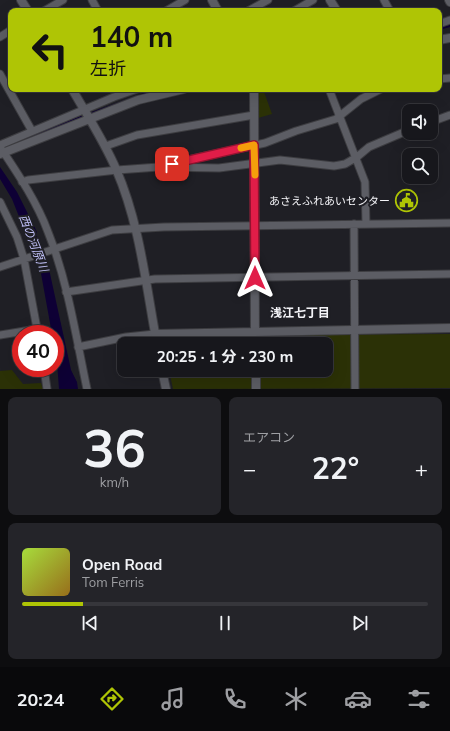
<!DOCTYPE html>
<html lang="ja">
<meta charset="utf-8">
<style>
:root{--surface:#17171c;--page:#242429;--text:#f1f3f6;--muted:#9e9fa3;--line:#36363b;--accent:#afc505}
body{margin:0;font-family:Mulish,"Noto Sans JP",sans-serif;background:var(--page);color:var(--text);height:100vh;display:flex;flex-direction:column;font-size:15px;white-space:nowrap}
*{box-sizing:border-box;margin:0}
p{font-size:13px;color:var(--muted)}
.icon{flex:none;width:22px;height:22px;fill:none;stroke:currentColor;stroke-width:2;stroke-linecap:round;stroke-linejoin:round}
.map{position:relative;height:389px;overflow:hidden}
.details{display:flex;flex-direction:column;gap:8px;padding:8px;background:#0d0d0f;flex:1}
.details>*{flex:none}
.hud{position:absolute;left:8px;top:8px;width:434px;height:84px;border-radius:8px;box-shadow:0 4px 16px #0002,0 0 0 1px var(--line);background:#afc505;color:#111;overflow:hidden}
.tools{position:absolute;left:402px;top:104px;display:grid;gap:8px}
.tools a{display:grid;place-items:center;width:36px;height:36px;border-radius:8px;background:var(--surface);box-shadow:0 4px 16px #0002,0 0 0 1px var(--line);font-size:20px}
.speed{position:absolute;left:12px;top:325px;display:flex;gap:8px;font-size:20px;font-weight:700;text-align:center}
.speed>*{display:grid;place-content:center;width:52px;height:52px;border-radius:50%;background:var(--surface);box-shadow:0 4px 16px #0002,0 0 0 1px var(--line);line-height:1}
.speed .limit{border:6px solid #d22;background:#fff;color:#111}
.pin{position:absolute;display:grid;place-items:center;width:34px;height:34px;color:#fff;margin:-17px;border-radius:8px;box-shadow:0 2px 6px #0006}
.me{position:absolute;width:44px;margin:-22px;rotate:0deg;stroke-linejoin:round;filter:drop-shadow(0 0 3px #0008)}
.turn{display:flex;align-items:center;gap:14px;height:84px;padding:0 16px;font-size:18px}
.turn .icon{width:52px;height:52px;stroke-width:2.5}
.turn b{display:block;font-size:28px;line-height:34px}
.big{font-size:30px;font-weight:700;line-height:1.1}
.details .widget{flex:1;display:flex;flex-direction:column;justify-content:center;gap:6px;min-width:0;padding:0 14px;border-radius:8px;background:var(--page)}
.details .dial{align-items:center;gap:0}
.dial b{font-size:52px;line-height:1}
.song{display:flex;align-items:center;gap:12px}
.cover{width:48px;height:48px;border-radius:6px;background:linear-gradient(135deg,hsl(80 70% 55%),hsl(40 70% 35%))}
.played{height:4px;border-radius:2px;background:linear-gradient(90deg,var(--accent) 15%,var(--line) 15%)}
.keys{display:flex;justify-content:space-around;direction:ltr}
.heat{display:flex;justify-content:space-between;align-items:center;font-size:22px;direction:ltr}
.details .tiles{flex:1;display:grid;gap:8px;grid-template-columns:1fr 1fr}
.widget:last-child{grid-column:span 2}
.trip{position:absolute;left:117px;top:337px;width:216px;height:40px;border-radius:8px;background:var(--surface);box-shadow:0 4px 16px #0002,0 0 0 1px var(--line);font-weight:700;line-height:40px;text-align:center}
.tabs{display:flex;height:64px;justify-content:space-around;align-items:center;background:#09090b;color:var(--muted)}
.tabs .icon{width:28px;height:28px}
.tabs .active{color:var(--accent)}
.tabs b{font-size:18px;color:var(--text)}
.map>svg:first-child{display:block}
.green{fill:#2b3106}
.water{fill:#0e0035}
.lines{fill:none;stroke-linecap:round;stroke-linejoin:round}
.stream{stroke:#0e0035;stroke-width:2}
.minor-casing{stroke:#3d3d41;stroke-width:9}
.tertiary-casing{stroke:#3d3d41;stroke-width:10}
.minor{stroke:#5c5d64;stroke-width:7}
.tertiary{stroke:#5c5d64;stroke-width:8}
.route-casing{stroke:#92132f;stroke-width:10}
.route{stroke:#e11d48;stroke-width:7}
.slow{stroke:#f59e0b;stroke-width:7}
.labels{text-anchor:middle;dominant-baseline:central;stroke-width:4;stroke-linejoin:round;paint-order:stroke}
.poi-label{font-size:11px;fill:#f4f4f8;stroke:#1f1f25;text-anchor:end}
.water-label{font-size:12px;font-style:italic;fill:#bcbcf2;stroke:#1f1f25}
.neighbourhood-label{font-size:12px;font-weight:bold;fill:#f4f4f8;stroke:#1f1f25}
</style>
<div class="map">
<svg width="450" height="389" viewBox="0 0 450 389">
<rect width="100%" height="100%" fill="#1f1f25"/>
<!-- green -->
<path class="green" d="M257,89H263L272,114L258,118Z
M450,334V388L173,389L169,370H326V344H163L162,339L251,335Z
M12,370L23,384L41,383L43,389H0V371Z"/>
<!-- water -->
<path class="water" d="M0,167L17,192L37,232L36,235L49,269L71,370L77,382L78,389H59L55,334H52L40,268L29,235L26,234L12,199L0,179Z"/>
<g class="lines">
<!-- stream -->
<path class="stream" d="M439,29L450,26
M92,113L147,93L162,89
M16,142L81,117"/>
<defs>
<path id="minor" d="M92,0L98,11
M384,0L390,11
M44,11L63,0
M166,11L185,0
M248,11L268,0
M294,11L313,0
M439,24L450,20
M0,37L11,30
M0,74L32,131
M439,79L450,78
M329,89L365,182L366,224
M431,122L450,115
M0,145L114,97L137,89
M106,146L137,135L254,115
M0,147C18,174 37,202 48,232C68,282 76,337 87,389
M165,165L265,143L296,131L336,119L361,99L381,89
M22,182L28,180L117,170L159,167L219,168L280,160L334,166L345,164L357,157L369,147L409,130
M0,202L17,237L24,259L38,334
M354,224L355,389
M0,267L112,230L164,227L450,223
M66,292L155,279L450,274
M0,335L37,329
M78,347L126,337L155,334
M44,368L47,389"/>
<path id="tertiary" d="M21,0L28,11
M212,0L218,11
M330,0L337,11
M449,0L450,2
M439,40L450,38
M72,89C87,115 104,141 116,169C140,224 146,286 157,344
M254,89L255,344
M0,154L138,100L184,89
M155,334L450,328
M162,370L166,389
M256,370V389"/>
</defs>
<!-- minor casing -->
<use href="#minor" class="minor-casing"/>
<!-- tertiary casing -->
<use href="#tertiary" class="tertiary-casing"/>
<!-- minor -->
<use href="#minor" class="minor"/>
<!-- tertiary -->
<use href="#tertiary" class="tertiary"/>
</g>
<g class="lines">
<defs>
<path id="route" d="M172,164L254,145L255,278"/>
</defs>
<!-- route casing -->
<use href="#route" class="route-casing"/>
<!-- route -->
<use href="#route" class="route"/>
<!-- slow -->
<path class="slow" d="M241,148L254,145L255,175"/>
</g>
<!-- icons -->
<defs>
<symbol id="civic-ring" viewBox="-11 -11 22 22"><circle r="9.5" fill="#1f1f25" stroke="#afc505" stroke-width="1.5"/><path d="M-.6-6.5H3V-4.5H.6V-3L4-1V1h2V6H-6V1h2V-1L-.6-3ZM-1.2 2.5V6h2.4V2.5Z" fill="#afc505"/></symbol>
</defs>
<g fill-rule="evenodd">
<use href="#civic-ring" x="394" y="188" width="25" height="25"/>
</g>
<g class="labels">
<!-- poi labels -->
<g class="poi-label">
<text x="390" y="201">あさえふれあいセンター</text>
</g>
<!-- water labels -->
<g class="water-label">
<text transform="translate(34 243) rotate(69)">西の河原川</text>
</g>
<!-- neighbourhood labels -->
<g class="neighbourhood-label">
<text x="300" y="312">浅江七丁目</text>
</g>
</g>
</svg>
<div class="tools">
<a><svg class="icon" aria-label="sound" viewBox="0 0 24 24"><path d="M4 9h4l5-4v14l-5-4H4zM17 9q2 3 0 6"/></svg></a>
<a><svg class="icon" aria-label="search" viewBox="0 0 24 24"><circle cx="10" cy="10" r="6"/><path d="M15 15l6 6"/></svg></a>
</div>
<div class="speed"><div class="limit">40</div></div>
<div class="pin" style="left:172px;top:164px;background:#d93025"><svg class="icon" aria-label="arrive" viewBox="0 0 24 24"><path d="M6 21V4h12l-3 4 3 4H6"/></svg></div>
<svg class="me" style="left:255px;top:278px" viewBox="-20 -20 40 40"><path d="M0-17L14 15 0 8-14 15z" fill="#e11d48" stroke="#fff" stroke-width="4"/></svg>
<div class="trip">20:25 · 1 分 · 230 m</div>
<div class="hud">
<div class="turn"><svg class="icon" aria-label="left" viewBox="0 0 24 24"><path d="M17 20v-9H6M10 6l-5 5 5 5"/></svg><div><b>140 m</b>左折</div></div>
</div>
</div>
<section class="details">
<div class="tiles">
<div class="widget dial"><b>36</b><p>km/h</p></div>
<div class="widget"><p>エアコン</p>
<div class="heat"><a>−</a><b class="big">22°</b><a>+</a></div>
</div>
<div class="widget">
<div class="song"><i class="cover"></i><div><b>Open Road</b><p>Tom Ferris</p></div></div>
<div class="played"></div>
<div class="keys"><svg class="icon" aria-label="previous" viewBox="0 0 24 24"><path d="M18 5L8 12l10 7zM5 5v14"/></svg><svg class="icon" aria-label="pause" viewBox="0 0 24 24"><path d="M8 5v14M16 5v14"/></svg><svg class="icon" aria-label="next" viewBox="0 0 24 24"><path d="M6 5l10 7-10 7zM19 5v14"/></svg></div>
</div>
</div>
</section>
<nav class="tabs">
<b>20:24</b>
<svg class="icon active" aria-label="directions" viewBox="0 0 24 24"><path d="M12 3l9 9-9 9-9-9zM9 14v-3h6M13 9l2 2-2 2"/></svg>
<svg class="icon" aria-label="music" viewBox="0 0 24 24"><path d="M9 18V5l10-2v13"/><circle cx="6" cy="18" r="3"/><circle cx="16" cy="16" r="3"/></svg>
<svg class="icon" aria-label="phone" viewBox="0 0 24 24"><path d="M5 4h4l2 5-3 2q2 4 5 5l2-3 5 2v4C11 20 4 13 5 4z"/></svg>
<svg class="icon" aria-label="climate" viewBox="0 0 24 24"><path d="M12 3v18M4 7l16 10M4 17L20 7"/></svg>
<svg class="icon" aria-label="car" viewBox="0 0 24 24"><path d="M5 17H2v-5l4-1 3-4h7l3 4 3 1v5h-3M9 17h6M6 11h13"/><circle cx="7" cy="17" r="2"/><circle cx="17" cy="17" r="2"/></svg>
<svg class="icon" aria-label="filters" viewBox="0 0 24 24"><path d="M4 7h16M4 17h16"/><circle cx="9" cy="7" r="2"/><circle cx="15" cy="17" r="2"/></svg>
</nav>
